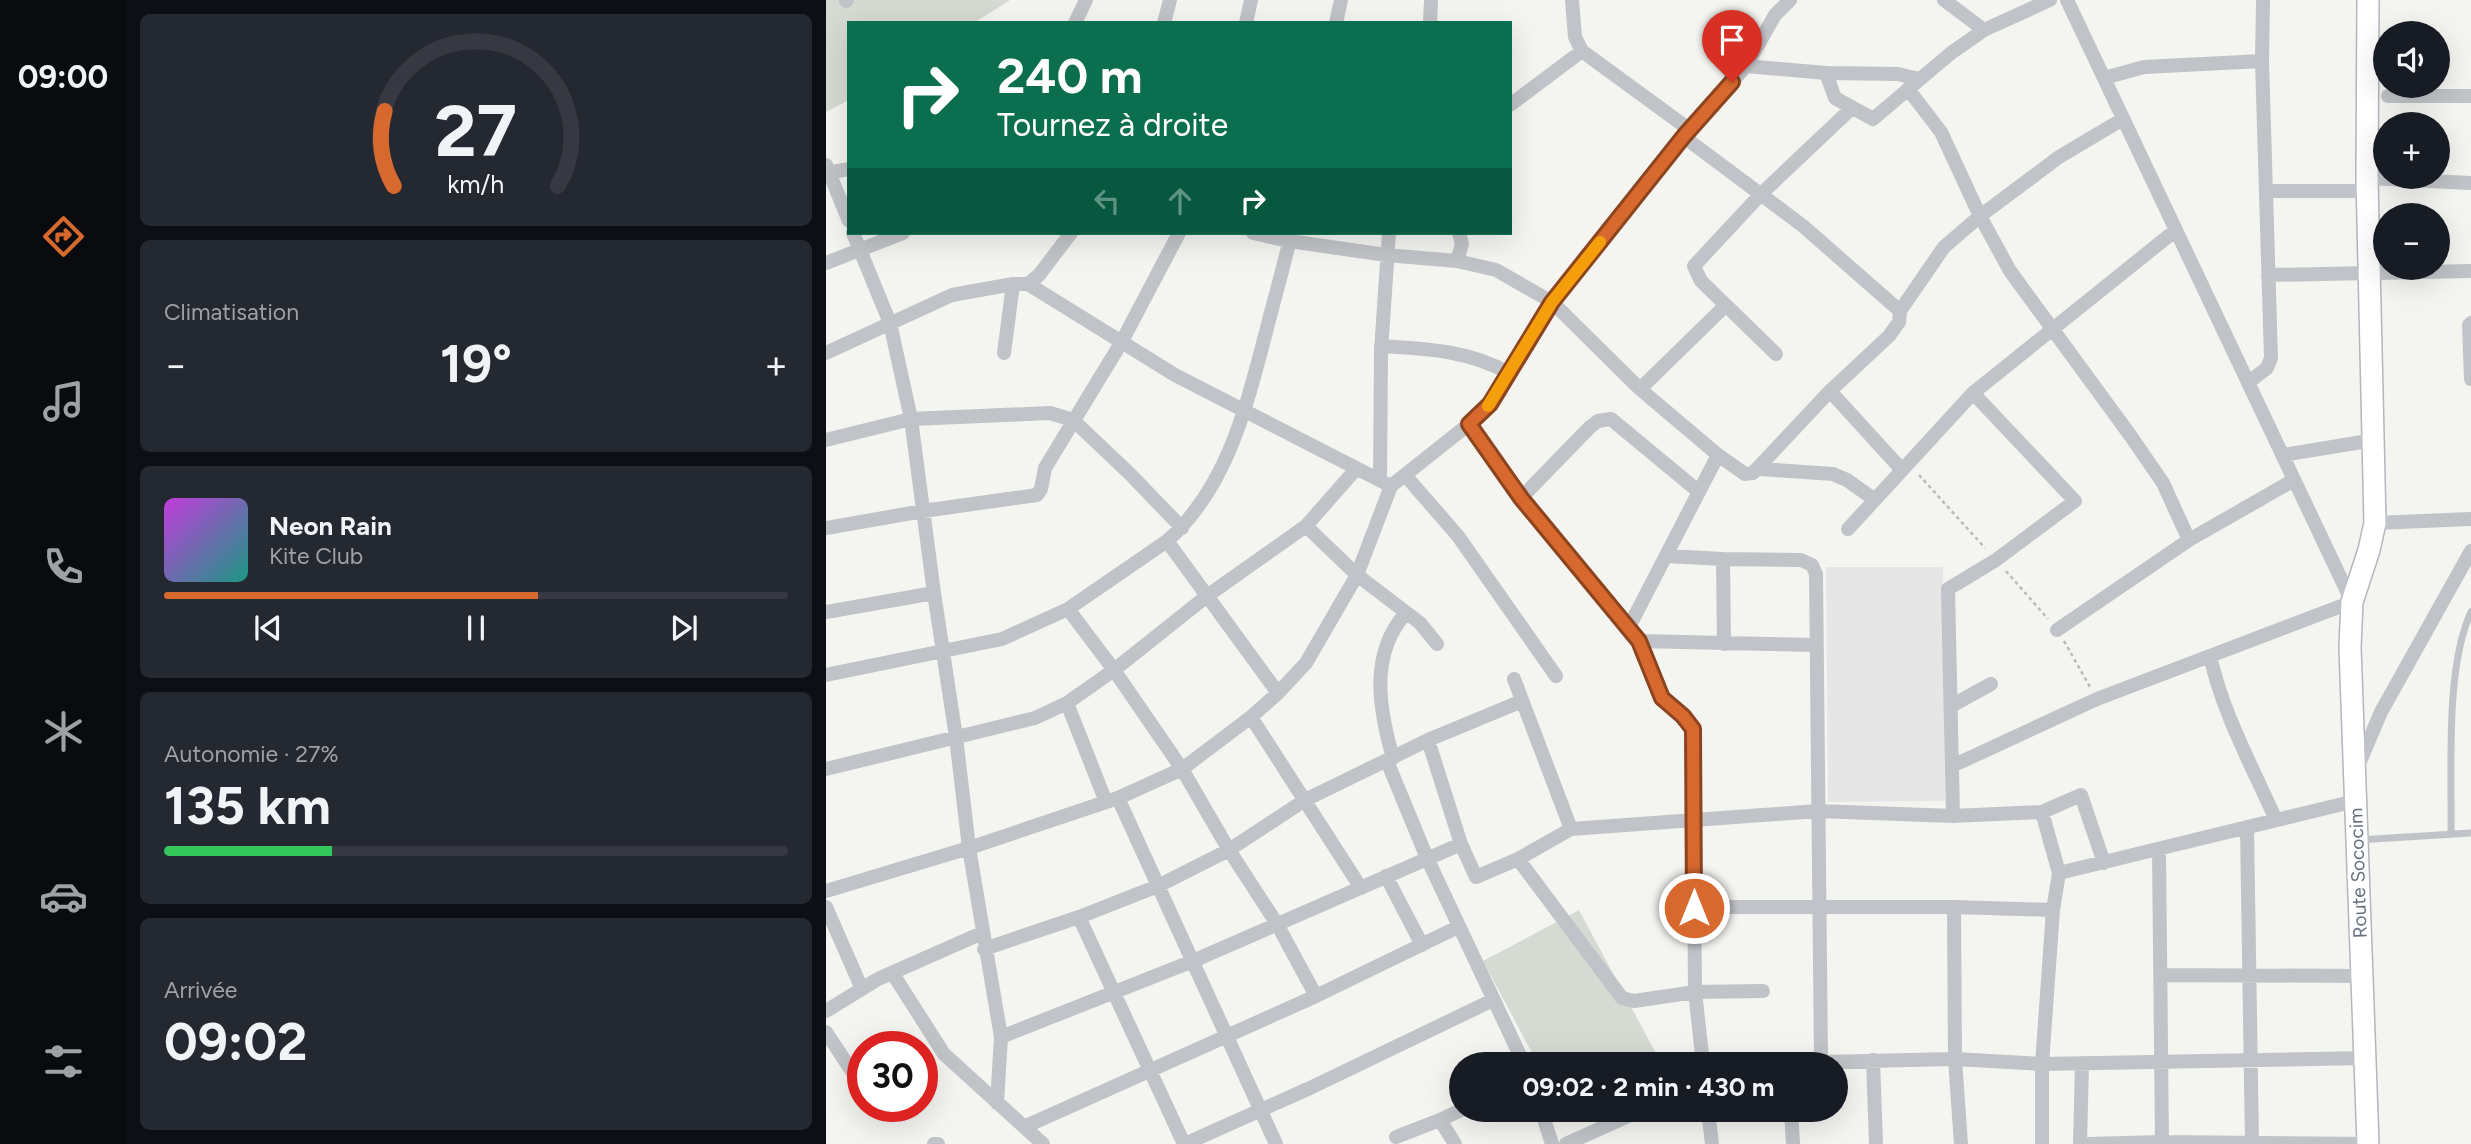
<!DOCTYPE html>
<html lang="fr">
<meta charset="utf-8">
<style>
:root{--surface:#171b24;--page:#242831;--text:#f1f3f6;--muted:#9ea1a6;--line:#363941;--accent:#d7692f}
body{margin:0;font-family:Figtree,sans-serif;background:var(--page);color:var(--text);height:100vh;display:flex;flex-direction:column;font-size:26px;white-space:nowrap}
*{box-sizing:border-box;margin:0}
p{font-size:23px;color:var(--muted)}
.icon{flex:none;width:38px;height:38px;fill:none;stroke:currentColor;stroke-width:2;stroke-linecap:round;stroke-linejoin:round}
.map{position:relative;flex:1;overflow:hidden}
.panel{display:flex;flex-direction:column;gap:14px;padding:14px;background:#0d0f14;width:700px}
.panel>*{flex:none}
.guide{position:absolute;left:21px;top:21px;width:665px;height:214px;border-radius:0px;box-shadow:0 7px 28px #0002;background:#0b6e4f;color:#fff;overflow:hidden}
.fabs{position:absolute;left:1547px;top:21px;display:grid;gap:14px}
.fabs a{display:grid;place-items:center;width:77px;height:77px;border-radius:50%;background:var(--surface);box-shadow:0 7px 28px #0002;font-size:35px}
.speed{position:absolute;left:21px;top:1031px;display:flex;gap:14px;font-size:35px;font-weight:700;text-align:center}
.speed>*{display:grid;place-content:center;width:91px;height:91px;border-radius:50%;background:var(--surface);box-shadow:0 7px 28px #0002;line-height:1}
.speed .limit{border:10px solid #d22;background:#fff;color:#111}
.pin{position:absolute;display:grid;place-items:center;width:60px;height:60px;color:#fff;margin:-72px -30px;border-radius:50% 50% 50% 0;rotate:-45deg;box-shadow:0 0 7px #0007}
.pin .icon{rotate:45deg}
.me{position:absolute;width:77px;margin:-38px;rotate:0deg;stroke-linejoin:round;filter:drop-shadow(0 0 5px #0008)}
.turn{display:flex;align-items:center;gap:24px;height:147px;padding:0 35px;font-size:32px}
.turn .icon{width:91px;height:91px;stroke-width:2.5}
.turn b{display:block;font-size:49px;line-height:60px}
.lanes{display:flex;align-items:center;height:66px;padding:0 35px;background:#0003;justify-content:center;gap:35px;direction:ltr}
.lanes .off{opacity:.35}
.big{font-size:52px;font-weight:700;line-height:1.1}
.panel .tile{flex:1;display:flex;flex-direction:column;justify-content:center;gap:10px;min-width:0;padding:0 24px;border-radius:10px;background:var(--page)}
.panel .dial{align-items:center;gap:0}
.dial svg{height:182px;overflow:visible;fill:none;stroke:var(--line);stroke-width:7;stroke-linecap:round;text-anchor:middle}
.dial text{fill:var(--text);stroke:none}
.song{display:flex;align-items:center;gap:21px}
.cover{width:84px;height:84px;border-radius:10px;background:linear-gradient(135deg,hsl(290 70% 55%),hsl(170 70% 35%))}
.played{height:7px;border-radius:4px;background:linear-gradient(90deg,var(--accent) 60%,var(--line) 60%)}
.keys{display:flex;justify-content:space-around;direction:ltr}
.heat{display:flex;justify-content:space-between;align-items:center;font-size:38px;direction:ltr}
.charge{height:10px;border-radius:5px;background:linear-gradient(90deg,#34c759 27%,var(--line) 0)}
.trip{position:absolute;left:623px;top:1052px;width:399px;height:70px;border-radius:35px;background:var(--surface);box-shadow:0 7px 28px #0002;font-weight:700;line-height:70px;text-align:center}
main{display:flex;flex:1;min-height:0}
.dock{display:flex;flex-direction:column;width:126px;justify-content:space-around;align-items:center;background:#090b0e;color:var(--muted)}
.dock .icon{width:49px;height:49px}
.dock .selected{color:var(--accent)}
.dock b{font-size:32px;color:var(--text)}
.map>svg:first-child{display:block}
.built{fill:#e5e6e5}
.green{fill:#d5dbd3}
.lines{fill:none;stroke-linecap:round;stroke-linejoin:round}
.secondary-casing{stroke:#b3b6bb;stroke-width:24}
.path{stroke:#b8babd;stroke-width:2.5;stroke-dasharray:3.5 3.5;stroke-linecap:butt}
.lane{stroke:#c0c3c7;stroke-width:7}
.street{stroke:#c0c3c7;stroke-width:14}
.secondary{stroke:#fff;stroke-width:21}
.route-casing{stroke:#8c441f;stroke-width:18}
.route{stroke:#d7692f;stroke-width:12}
.slow{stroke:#f59e0b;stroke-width:12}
.labels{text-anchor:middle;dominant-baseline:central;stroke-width:7;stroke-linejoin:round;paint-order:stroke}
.street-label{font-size:19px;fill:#667180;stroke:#fff}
</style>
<main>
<nav class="dock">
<b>09:00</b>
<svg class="icon selected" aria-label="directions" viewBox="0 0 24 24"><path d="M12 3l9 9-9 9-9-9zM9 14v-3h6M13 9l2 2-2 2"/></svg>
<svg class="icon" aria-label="music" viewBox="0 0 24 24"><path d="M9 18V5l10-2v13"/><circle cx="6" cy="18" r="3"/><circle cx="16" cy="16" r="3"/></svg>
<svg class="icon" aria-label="phone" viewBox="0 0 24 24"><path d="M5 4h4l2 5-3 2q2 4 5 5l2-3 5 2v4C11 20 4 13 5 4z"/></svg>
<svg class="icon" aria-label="climate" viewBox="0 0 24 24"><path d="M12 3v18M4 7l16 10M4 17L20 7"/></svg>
<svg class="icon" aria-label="car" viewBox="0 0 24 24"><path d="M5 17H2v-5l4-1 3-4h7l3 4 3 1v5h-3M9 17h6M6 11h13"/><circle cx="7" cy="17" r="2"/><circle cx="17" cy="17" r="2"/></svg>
<svg class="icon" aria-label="filters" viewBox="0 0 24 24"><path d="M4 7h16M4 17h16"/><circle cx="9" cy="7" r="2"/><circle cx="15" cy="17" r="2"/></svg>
</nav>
<section class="panel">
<div class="tile dial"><svg viewBox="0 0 100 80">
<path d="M14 69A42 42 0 1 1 86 69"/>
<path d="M14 69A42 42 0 0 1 10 36" stroke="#d7692f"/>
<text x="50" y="56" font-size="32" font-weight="700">27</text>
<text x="50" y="72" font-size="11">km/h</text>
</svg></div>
<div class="tile"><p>Climatisation</p>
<div class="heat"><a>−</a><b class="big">19°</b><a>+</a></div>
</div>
<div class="tile">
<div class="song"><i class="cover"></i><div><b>Neon Rain</b><p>Kite Club</p></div></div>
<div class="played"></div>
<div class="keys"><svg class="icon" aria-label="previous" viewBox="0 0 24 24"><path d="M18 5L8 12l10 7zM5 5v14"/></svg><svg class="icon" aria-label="pause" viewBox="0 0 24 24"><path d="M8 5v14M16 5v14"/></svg><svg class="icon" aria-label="next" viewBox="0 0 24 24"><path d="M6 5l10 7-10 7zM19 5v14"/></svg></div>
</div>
<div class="tile"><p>Autonomie · 27%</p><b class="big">135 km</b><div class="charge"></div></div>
<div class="tile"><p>Arrivée</p><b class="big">09:02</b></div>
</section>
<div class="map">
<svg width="1645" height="1144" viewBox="0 0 1645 1144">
<rect width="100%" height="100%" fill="#f4f5f1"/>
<!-- built -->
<path class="built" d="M1000,567H1117L1119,801L1002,802Z"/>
<!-- green -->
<path class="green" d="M0,0H184L148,23H23V100L0,112Z
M753,910L833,1059L823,1064H712L657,961Z"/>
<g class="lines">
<defs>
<path id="secondary" d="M1542,1144L1524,647L1526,602L1543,550L1549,523L1541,178L1542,0"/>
</defs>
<!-- secondary casing -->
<use href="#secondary" class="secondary-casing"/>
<!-- path -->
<path class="path" d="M1093,475L1159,548
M1180,571L1222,619
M1238,641L1264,687"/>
<!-- lane -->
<path class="lane" d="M1625,834C1626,771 1619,668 1645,612
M1532,840L1645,833"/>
<!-- street -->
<path class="street" d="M746,0L749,37L756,51L864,130
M1118,0L1158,30
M20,1L21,0
M249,23L260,0
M338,23L344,0
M420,23L425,0
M510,23L515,0
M604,23L605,0
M920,66L1000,73L1072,74L1093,79
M1000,73L1009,98L1047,119L1125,53L1158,30L1224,0
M1278,78L1318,67L1436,61
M1082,89L1115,132L1154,216L1184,271L1304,435L1337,483L1363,540
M1562,96H1645
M684,105L756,51
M858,137L977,226L1074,311
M0,165L23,221
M0,173L23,169
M1541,178L1645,183
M1440,191H1541
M27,233L64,323L85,419L108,593L130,737L143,848L175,1037L171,1103
M427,233L463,241L560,255L631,261L670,270L726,302L814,389L892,455L919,474L927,473L1004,391L1063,336L1073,322L1074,311L1118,247L1154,216L1233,157L1297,119
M631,261L636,244L633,233
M0,263L77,233
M1442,275L1645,271
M202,284L213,275L245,233
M1645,323L1643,325L1645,379
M555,346C601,349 642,350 683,373
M0,353L126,295L187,284H202L349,375L565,486
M178,353L187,284
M950,354L875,281L868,266L935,194L1026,108
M1423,382L1441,368L1445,358L1436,61L1437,0
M814,389L900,305
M1004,391L1076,470
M643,424L695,498L812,641L836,698L867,729L869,992L877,1064
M0,440L85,419L224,413L247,420L304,474L356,528
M1457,455L1548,440
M934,469L1007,474L1021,480L1049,500
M579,475L632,536L730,676
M554,480L555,351L563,233
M695,498L764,427L772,421L785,419L872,491
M1549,523L1645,519
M480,526L531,575L594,623L611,644
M0,528L97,511L211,495L215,489L219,468L295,343L353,233
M1022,529L1147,393L1350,230
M341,541L452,693
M841,556L897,559L975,560L986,565L990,574L995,1060
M897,559L898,644
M242,609L288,670L356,769L403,850L451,924L490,996
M0,612L108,593
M802,629L892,455
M1231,630L1363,540L1468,480
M812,641L990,645
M1384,656C1397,714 1426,766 1450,820
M0,675L176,639L242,609L341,541C402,487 420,407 440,332C448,299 458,267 465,234
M688,679L745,829
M241,703L280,802
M1125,706L1165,684
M425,717L535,888
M602,740L635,844L650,877L692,859L745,829L992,811L1127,816L1216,812L1255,795L1278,863
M567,758C553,709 543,654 580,613
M561,761L601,858L698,1064
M1126,766L1271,699L1526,602L1241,0
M1532,766L1555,712L1645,551
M0,769L209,718L241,703L288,670L381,596L480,526L530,469
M292,798L450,1144
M1216,812L1233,873L1227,910L1216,1064V1144
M1127,816L1122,589L1170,560L1249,501L1147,393
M1421,827L1426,1144
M1333,849L1336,1144
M692,859L796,998L808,1001L869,992L937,991
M1233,873L1529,801
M560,876L596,945
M0,891L143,848L292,798L356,769L425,717L452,693L480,663L531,575L565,486L643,424L664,404L726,302L858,137L920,66L949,15L964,0
M0,907L36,989
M868,907H1128L1227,910
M1128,907L1129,1059L1135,1144
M253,917L358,1144
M158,949L253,917L332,886L403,850L479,800L602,740L696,701
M67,974L118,1054L217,1144
M1335,975L1536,976
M0,1011L52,979L156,933
M0,1032L37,1088
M175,1037L367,961L635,844
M1047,1060L1050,1144
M903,1064L1129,1059L1216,1064L1539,1058
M715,1110L726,1144
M784,1110L802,1116
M882,1110L886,1144
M965,1110L967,1144
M614,1120L629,1144
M198,1127L490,996L632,927
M570,1137L614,1120L635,1110
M108,1144H112
M359,1144L484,1088L667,1000
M740,1144L802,1116L831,1110
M1254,1144L1256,1063
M1263,1144L1336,1142L1542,1144"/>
<!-- secondary -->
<use href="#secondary" class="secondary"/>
</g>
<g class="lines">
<defs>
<path id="route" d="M868,908L867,729L857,716L836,698L813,641L695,498L643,424L664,404L726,302L858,136L906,82"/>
</defs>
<!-- route casing -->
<use href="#route" class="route-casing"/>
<!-- route -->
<use href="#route" class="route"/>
<!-- slow -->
<path class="slow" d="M662,406L726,302L774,242"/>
</g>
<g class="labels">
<!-- street labels -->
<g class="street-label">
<text transform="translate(1532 873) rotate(-92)">Route Sococim</text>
</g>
</g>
</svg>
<div class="fabs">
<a><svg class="icon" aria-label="sound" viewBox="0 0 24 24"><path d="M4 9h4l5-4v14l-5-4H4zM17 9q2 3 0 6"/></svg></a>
<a>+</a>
<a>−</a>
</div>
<div class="speed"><div class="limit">30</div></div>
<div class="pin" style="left:906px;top:82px;background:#d93025"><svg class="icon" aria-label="arrive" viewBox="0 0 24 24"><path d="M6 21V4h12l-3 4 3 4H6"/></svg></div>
<svg class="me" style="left:868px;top:908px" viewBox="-20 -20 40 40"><circle r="17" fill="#d7692f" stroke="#fff" stroke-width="3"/><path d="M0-11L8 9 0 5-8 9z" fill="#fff"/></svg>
<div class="trip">09:02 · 2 min · 430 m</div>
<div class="guide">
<div class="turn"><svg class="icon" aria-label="right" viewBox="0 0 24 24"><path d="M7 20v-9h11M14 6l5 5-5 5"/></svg><div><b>240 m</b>Tournez à droite</div></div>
<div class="lanes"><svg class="icon off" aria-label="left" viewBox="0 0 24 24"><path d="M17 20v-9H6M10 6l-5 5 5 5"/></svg><svg class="icon off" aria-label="ahead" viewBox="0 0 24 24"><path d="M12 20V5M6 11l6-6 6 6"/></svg><svg class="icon" aria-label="right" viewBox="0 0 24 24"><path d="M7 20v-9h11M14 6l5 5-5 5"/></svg></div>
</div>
</div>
</main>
